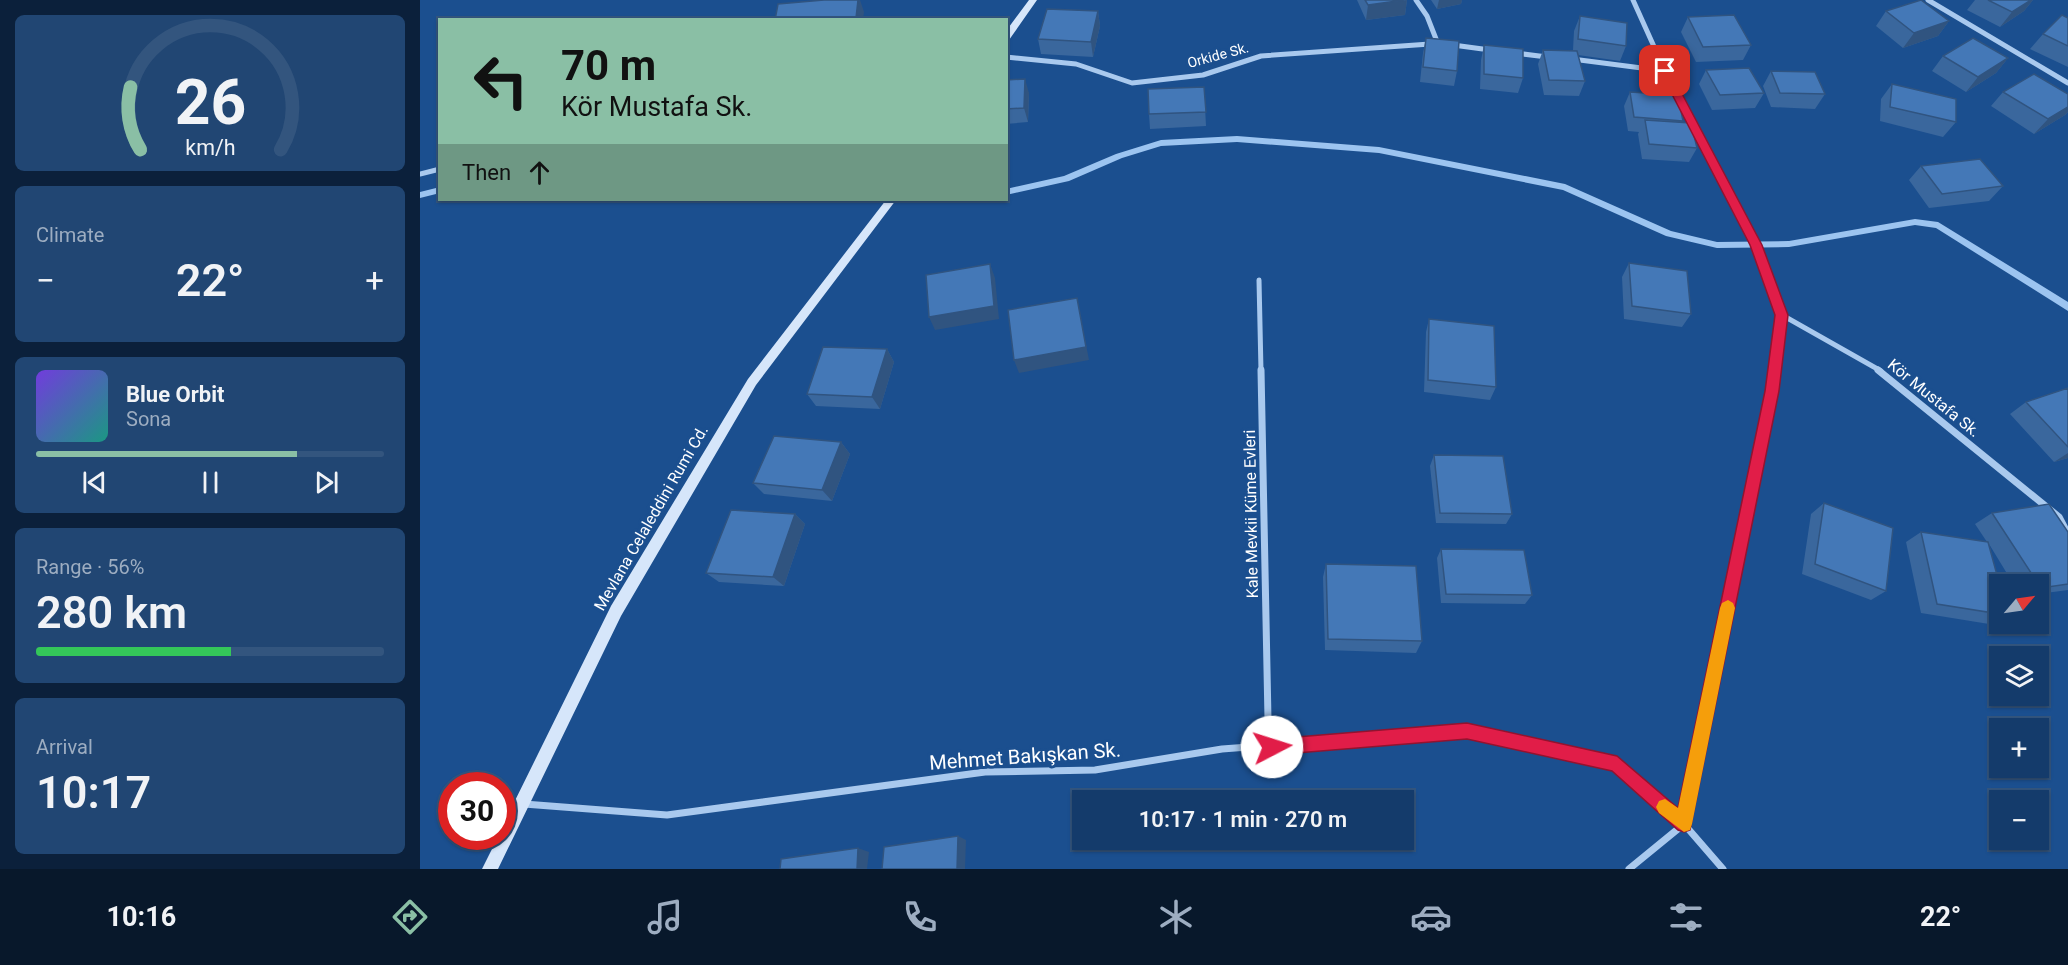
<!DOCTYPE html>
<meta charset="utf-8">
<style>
:root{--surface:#143b6b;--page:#214673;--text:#f1f3f6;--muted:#9dadc1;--line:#33557e;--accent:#8abfa5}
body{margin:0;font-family:Roboto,sans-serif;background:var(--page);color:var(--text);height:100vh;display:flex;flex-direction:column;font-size:22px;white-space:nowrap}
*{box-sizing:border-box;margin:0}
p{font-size:20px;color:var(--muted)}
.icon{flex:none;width:33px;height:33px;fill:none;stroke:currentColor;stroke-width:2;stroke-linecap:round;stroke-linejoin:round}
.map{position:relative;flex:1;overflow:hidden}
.drawer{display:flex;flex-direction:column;gap:15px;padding:15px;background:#0b203b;width:420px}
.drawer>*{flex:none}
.top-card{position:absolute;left:18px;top:18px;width:570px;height:183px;border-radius:0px;box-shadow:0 2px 4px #0004,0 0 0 2px var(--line);background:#8abfa5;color:#111;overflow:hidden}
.needle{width:39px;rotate:61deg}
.buttons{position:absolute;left:1569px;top:574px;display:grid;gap:12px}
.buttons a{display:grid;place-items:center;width:60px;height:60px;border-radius:0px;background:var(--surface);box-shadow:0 2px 4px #0004,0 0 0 2px var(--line);font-size:30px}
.speed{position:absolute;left:18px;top:772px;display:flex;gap:12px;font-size:30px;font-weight:700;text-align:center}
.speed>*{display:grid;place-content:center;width:78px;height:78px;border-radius:50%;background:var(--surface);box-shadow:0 2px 4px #0004,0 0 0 2px var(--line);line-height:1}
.speed .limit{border:9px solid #d22;background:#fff;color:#111}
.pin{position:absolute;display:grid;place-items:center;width:51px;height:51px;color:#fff;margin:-26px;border-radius:12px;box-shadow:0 3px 9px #0006}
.me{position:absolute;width:66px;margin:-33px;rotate:85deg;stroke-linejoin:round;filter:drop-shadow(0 0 4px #0008)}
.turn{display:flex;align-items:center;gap:21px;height:126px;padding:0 24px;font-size:27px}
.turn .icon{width:78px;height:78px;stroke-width:2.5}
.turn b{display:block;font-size:42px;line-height:51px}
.then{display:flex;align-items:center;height:57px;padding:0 24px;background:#0003;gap:12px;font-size:22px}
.big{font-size:45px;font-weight:600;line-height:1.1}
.drawer .card{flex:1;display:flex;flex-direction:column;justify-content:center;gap:9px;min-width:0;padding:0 21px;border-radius:9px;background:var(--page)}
.drawer .dial{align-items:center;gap:0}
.dial svg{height:156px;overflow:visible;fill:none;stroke:var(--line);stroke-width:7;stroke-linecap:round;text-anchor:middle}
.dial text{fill:var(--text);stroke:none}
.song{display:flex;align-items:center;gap:18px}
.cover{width:72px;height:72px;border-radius:9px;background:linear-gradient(135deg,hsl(260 70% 55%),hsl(170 70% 35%))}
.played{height:6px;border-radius:3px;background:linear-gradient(90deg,var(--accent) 75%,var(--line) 75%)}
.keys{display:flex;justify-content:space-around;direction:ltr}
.heat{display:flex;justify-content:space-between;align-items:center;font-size:33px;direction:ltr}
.charge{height:9px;border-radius:4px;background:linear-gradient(90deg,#34c759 56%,var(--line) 0)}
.trip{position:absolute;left:652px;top:790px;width:342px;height:60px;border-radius:0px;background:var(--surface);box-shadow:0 2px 4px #0004,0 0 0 2px var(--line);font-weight:600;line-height:60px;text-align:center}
.tabs{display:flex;height:96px;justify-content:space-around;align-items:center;background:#08182b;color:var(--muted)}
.tabs .icon{width:42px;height:42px}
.tabs .current{color:var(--accent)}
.tabs b{font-size:27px;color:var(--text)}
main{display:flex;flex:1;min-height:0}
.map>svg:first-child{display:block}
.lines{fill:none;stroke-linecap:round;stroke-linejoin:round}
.stream{fill:#9cc4f0;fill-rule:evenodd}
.street-far1{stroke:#a9c9ee;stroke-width:5}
.street{stroke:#a9c9ee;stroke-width:7}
.secondary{fill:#d6e6fa;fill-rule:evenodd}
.wall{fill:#3a679d}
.shaded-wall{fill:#305480}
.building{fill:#4478b7;stroke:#305480;stroke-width:1.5}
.route{fill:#e11d48;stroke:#92132f;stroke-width:1.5}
.slow{fill:#f59e0b}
.labels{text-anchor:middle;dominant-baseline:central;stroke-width:6;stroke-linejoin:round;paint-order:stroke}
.far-street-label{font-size:14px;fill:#fff;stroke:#1b4f8f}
.street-label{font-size:16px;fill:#fff;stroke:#1b4f8f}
.near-street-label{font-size:20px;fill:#fff;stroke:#1b4f8f}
</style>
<main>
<section class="drawer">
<div class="card dial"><svg viewBox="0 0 100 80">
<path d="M14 69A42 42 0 1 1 86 69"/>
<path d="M14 69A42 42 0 0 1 9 37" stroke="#8abfa5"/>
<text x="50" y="56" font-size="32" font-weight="700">26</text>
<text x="50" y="72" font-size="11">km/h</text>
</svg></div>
<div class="card"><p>Climate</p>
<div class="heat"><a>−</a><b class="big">22°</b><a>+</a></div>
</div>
<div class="card">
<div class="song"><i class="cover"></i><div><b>Blue Orbit</b><p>Sona</p></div></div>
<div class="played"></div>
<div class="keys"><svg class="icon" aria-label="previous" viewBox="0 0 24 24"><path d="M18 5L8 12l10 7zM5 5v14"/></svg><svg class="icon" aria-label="pause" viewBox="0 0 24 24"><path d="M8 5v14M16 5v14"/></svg><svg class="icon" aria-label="next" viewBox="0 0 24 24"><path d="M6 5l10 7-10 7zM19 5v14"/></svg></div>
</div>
<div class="card"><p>Range · 56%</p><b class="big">280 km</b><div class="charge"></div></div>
<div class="card"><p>Arrival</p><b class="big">10:17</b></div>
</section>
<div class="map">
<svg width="1648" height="869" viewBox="0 0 1648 869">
<rect width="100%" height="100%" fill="#1b4f8f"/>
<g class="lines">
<!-- stream -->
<path class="stream" d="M817,136L959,147L1145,184L1251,231L1297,242L1369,241L1495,219L1518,222L1648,302V311L1516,228L1495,225L1369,247L1297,248L1246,236L1143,190L959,153L817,142L741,146L702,158L649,181L586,195V189L644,176L696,154L741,140Z
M20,187V193L0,198V192Z"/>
<!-- street-far1 -->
<path class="street-far1" d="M996,0L1007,16L1018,44
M1213,0L1245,71L1345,264L1362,315L1355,371
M1508,0L1648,83
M1033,45L1070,50
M1095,53L1127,57
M586,57L656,64L712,83L783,75L841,56L1010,44
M1152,59L1245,71
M0,174L20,169
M839,280L841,371
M1362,315L1461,371"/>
<!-- street -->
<path class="street" d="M841,370L848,719L852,747
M1458,370L1639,517L1648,534
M104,804L247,815L565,772L675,770L802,749L1046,731L1197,764L1264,824L1303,869
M1209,869L1264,824L1355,370"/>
<!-- secondary -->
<path class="secondary" d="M609,0H617L589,40L586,41V31Z
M466,200H476L336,385L201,616L78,869H62L78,837H82V827L191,606L328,379Z"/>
</g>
<!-- wall -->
<path class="wall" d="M937,0H987L985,15L946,20Z
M1011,0H1042L1041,4L1017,9Z
M1555,0H1613L1604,11L1580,27L1547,10Z
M678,11L680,26L673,57L621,54L618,39Z
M1466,11L1529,21L1518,36L1483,48L1456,26Z
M1160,16L1206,46L1200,61L1158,55L1165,81L1159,96L1124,95L1118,64L1123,50H1153L1154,31Z
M1268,17L1331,45L1323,60L1276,62L1261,32Z
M1648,18V67L1610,49L1623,34Z
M1006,38L1037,71L1034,86L1000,82L1003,53Z
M1064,45L1103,78L1098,93L1060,89L1061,60Z
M1523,56L1588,58L1576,73L1546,92L1512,71Z
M1286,70L1344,93L1335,108L1292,110L1279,84Z
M1351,71L1405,94L1395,109L1351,107L1343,86Z
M586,80L609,93L608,122L586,124Z
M1472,84L1536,122L1523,137L1460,121L1461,99Z
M784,87L786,126L730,129L729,114Z
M1210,92L1263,121L1262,123L1277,148L1269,162L1222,159L1218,134L1219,132L1208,131L1204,106Z
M1583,92L1648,94V112L1645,115L1614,134L1571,106Z
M1501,166L1583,186L1569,201L1509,208L1489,180Z
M1209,263L1271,314L1262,327L1204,319L1202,277Z
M1009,319L1076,387L1070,400L1004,392L1006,332Z
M467,349L474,362L460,409L396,406L387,394Z
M1648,388V458L1634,462L1590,414L1606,402Z
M421,442L430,454L412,501L344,494L333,483Z
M1014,455L1092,514L1086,524L1016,523L1010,466Z
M1404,503L1466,591L1451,600L1382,574L1391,514Z
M1572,513L1648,532V590L1618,594V585H1594L1569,544L1580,586V619L1569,624L1501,613L1486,542L1501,532L1567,542L1555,524Z
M375,514L385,524L364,586L299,582L286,573Z
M1021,549L1112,595L1105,604L1021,603L1017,558Z
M906,564L1002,641L996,653L905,650L903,577Z"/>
<!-- shaded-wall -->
<path class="shaded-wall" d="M438,0H440L444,12L443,20H437L436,18Z
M987,0L985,15L946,20L948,5Z
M1019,0H1042L1041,4L1017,9Z
M1611,0H1613L1604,11L1580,27L1592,12Z
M678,11L680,26L673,57L671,42Z
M1529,21L1518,36L1483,48L1494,33Z
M1588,58L1576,73L1546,92L1558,77Z
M605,79L609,93L608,122L604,108Z
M1648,107V112L1645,115L1614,134L1628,119Z
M570,264L575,278L579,319L515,330L509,317Z
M657,298L669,360L599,373L594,360Z
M467,349L474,362L460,409L452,397Z
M421,442L430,454L412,501L402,490Z
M1648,453V458L1634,462Z
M375,514L385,524L364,586L353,577Z
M538,836L546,840L545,869H537Z
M438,848L449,852L447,869H437Z"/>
<!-- building -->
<path class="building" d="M404,0H438L436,18L422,20H355L358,4Z
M945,0H984L948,5Z
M1501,0L1529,21L1494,33L1466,11Z
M1568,0H1611L1592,12Z
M627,9L678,11L671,42L618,39Z
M1314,15L1331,45L1283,47L1268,17Z
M1642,15L1648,18V46L1623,34Z
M1160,16L1207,23L1206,46L1158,39Z
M517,17V20H498Z
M1006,38L1039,41L1037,71L1003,67Z
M1553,38L1588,58L1558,77L1523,56Z
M1064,45L1103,49V78L1064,74Z
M1123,50L1157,51L1165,81L1129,80Z
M1329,68L1344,93L1300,95L1286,70Z
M1351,71L1395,72L1405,94L1360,93Z
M1614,74L1648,94V107L1628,119L1583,92Z
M605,79L604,108L586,109V80Z
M1472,84L1536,99V122L1470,107Z
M784,87L786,112L729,114L728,89Z
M1210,92L1258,95L1263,121L1214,117Z
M1225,120L1271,123L1277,148L1229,144Z
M1560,159L1583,186L1522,194L1501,166Z
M1209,263L1267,271L1271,314L1212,306Z
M570,264L574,306L509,317L506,275Z
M657,298L666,347L594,360L588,310Z
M1009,319L1074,326L1076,387L1008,380Z
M403,347L467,349L452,397L387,394Z
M1648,388V447L1606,402Z
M354,436L421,442L402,490L333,483Z
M1014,455L1083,456L1092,514L1020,513Z
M1404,503L1473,528L1466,591L1395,564Z
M1629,504L1648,532V584L1621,588L1572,513Z
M311,510L375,514L353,577L286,573Z
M1501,532L1568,542L1580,586V614L1517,604Z
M1021,549L1104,550L1112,595L1026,594Z
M906,564L996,566L1002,641L908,639Z
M538,836L537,869H462L464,847Z
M438,848L437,869H360L361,859Z"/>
<!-- route -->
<path class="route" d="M1245,68L1250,71L1342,245L1368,315L1359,391L1270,830L1264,832L1258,830L1192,771L1047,739L852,755L847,753L844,747L847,741L852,739L1047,723L1197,756L1258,808L1345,391L1355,315L1330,245L1240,71Z"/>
<!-- slow -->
<path class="slow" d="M1308,600L1313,603L1315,608L1272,824L1270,830L1264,832L1239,813L1236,807L1239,801L1245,799L1258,808L1300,608L1302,603Z"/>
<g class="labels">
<!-- far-street labels -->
<g class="far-street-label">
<text transform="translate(798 55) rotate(-15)">Orkide Sk.</text>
</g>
<!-- street labels -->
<g class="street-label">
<text transform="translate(1514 398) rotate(39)">Kör Mustafa Sk.</text>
<text transform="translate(831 514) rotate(-91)">Kale Mevkii Küme Evleri</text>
<text transform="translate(231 518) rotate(-60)">Mevlana Celaleddini Rumi Cd.</text>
</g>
<!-- near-street labels -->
<g class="near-street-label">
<text transform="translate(605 756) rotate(-4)">Mehmet Bakışkan Sk.</text>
</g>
</g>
</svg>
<div class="buttons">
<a><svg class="needle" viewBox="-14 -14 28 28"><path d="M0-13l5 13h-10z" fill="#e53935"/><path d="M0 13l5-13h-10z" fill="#9dadc1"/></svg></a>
<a><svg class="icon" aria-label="layers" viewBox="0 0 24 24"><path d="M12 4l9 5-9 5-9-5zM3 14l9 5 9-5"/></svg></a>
<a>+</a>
<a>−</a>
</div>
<div class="speed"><div class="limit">30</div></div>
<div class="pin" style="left:1245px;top:71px;background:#d93025"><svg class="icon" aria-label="arrive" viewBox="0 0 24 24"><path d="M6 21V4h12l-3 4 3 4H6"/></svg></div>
<svg class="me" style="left:852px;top:747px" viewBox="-20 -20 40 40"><circle r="19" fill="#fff"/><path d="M0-13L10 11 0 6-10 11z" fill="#e11d48"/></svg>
<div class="trip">10:17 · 1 min · 270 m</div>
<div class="top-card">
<div class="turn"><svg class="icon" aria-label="left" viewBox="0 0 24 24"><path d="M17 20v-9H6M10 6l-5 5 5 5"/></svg><div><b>70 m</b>Kör Mustafa Sk.</div></div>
<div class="then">Then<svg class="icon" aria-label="ahead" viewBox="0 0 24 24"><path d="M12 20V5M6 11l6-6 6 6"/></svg></div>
</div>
</div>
</main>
<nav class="tabs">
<b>10:16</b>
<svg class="icon current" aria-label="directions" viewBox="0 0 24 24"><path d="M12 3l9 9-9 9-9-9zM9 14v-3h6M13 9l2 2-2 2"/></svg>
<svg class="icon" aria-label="music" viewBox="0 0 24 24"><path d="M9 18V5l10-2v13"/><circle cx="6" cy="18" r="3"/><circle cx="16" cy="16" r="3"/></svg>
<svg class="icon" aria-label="phone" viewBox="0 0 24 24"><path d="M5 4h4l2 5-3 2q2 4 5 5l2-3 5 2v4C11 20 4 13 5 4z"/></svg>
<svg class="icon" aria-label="climate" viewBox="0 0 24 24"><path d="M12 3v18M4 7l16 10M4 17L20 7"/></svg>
<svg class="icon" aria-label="car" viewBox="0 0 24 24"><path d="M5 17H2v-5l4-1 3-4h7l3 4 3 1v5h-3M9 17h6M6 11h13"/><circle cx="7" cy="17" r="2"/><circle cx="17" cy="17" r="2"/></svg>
<svg class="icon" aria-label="filters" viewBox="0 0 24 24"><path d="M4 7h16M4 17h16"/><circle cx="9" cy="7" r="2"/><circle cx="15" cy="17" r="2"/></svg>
<b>22°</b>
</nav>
